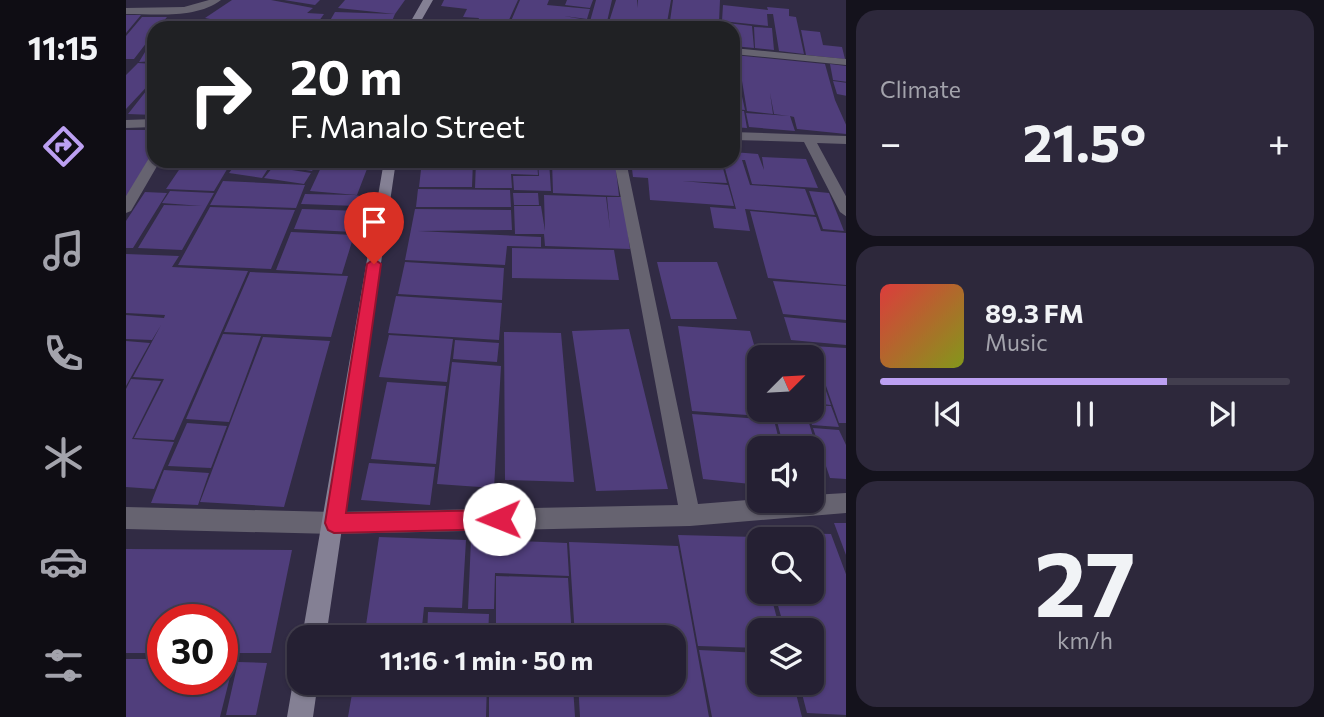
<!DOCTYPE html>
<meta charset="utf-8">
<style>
:root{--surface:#252033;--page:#2d283b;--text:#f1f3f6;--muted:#a3a3ac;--line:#423e4e;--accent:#bca0f2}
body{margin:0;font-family:Commissioner,sans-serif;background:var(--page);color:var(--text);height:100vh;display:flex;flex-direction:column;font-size:26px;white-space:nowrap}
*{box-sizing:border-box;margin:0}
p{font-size:23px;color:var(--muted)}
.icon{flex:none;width:38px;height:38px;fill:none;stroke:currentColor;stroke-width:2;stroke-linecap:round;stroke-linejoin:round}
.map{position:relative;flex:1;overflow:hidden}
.drawer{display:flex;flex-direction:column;gap:10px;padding:10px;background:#14121c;width:478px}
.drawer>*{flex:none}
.top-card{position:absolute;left:21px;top:21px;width:593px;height:147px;border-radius:21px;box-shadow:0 2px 5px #0004,0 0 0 2px var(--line);background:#202124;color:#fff;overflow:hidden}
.needle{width:46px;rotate:66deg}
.buttons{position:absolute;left:621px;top:345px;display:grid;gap:14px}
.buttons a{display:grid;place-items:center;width:77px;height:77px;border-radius:14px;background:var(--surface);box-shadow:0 2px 5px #0004,0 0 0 2px var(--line);font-size:35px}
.speed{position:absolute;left:21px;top:604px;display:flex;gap:14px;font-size:35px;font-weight:700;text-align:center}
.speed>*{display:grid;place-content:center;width:91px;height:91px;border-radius:50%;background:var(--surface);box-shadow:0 2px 5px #0004,0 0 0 2px var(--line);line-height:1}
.speed .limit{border:10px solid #d22;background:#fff;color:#111}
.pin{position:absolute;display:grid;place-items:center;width:60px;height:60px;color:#fff;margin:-72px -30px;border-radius:50% 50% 50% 0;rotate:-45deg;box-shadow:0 0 7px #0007}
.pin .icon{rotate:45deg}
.me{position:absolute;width:77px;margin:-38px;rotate:269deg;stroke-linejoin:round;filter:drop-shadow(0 0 5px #0008)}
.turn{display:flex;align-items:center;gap:24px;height:147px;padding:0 28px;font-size:32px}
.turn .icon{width:91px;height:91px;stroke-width:2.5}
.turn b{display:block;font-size:49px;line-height:60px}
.big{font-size:52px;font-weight:700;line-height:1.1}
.drawer .widget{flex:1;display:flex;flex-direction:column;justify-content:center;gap:10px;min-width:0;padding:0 24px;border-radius:21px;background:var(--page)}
.drawer .dial{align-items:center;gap:0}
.dial b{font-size:91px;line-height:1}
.song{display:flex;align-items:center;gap:21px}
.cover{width:84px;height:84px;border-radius:10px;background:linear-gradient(135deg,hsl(0 70% 55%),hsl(70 70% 35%))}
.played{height:7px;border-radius:4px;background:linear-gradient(90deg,var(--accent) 70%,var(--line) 70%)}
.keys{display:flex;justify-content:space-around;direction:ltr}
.heat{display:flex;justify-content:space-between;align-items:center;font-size:38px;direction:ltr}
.trip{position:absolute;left:161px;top:625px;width:399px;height:70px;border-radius:21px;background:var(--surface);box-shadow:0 2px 5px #0004,0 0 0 2px var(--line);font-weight:700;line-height:70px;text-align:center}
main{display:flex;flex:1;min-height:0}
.tabs{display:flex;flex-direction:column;width:126px;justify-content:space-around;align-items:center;background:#0f0d14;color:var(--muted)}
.tabs .icon{width:49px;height:49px}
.tabs .selected{color:var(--accent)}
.tabs b{font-size:32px;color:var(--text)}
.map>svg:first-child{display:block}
.building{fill:#503e7c}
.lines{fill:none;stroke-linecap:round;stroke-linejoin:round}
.street{fill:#666370;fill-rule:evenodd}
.secondary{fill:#848094;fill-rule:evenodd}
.route{fill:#e11d48;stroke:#92132f;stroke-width:2}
</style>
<main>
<nav class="tabs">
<b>11:15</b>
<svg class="icon selected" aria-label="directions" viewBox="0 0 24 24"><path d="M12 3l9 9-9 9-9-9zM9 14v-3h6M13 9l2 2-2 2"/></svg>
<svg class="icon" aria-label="music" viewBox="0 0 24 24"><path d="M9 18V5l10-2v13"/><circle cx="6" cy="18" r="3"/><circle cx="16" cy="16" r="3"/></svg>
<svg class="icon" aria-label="phone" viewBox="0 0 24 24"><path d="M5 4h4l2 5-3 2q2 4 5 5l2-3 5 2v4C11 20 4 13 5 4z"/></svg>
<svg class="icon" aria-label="climate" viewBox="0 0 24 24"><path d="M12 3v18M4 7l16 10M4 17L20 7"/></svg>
<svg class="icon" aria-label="car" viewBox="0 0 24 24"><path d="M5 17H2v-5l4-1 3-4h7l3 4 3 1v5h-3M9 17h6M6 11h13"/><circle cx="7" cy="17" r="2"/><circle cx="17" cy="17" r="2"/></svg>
<svg class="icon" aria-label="filters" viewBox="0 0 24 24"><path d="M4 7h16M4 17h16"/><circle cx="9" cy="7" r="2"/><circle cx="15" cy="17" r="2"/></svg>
</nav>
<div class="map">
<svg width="721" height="717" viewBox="0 0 721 717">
<rect width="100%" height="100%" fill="#312b44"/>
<!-- building -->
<path class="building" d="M106,0H145L187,8L181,13L198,14L188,28H164L171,21L162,28H130L79,18Z
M158,0H194L189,5Z
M219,0H279L269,14L212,8Z
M318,0H392L382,22H385L383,28L350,26L353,18L337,17L341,9L315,6Z
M394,0H423L421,5L464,9L461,19L438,16L455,19L452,28L431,25L430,28H389L391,24L425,25L385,21Z
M441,0H467L464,8L439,5Z
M470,0H486L480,26L479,28H455L456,24L463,25Z
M490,0H511V8L512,0H545L540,28H481Z
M547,0H594L593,22L626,26L628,48L607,46V28H543Z
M597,5L642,10L641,7L663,9V16L670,17L678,54L653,51L647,14H641L642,26L596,21Z
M209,12L269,14L263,28H230V24L229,28H191L194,24H202Z
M0,15H15L0,33Z
M16,17H41L32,28H28V33L8,59H0V36Z
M41,19H60L54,28H35Z
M83,20L79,28H56L61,21Z
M304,20L347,23L345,28H301Z
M628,27L646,28L648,50L629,48Z
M675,30L694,32L697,45L716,47L719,59L680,55Z
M22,47H28V61L13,62Z
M608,55L699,64L709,100L721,127V134L671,129L668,117L664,116L669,131L623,127L620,113L663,116L648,114L644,93L647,114L621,111L616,81H612Z
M12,63L28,64V79L0,109V75Z
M704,64L721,66V82L707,80Z
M28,81V115L2,114Z
M707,81L721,83V96L711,94Z
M607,83H613L619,110L607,109Z
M607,110L618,111L621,128L607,127Z
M0,130H28V150L0,198Z
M607,152L632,154L638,170L636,157L680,159L692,188L626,184L619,160H616L624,185L679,189L689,215L619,209L624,231L588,228L584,207L610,209L597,161H607Z
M59,161H106L88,191L40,189Z
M112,161H147L136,178L103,173Z
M151,161H192L186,171L148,165Z
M198,161H244L231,195L184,191Z
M296,161H347L346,187H293Z
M350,161H411L412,175L385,174L386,188H349Z
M412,161H423L425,191L388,190L387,176H413Z
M426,161H489L493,196L427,193Z
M505,161H595L601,183L556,181L602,185L608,206L524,200L522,178L507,177Z
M147,167L185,173L178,184L138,178Z
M97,181L179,185L170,208L84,205Z
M292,189L384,190L385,207H290Z
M44,191L88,193L56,250L12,248L38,205L76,206L36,203Z
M683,191L703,193L718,231L697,229Z
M19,192L41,193L7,248H0V221Z
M387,193H412L413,205H388Z
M179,194L229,195L234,196L231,206L175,204Z
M418,195L480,197L484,229L481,197H497L504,249L419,246L418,234H389L388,206H415L419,231Z
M84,207L169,210L145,269L52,265Z
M176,209L234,211L228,232L168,229Z
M289,209L385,210L386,230L292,231L415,237V247L381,246L379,265L279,260Z
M624,211L690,217L695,231L721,233V285L642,278Z
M165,232L228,235L216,274L150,270Z
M386,248L488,250L493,280L386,278Z
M0,254L53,256L46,267L122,271L48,440L8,438L38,379L7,377L35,325L26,340L0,339V315L38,318L39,315L0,313Z
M279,262L378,268L376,300L272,294Z
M531,262H591L611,319H545Z
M124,272L222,276L205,337L98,332Z
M647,281L721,286V320L657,314Z
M270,296L376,303L373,340L262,333Z
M658,317L721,323V345L665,340Z
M552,326L624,331L634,365V410H646L648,417L566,411Z
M503,329L542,489L470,491L446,331Z
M378,332L435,333L448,482L379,480Z
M97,334L135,336L103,422L60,419Z
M263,335L327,339L321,382L253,377Z
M137,337L204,341L158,507L74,502Z
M329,340L373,343L371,362L327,359Z
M0,341L24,343L0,386Z
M660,343L684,345L705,405L686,403V357H664Z
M686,346L721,348V423H713Z
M630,347L660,349L662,357H633Z
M326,362L375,366L368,488L311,484Z
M5,379L35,381L6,439L48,442L28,489L0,487V389Z
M261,382L320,386L310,464L245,459Z
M686,405L705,406L713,427L686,425L681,410H686Z
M648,410H679L700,479L686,478V448H658Z
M566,414L648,420L655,448H634V485L577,479Z
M61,423L101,426L85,468L42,466Z
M687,428L713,430L721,447V479L704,478Z
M243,463L309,467L304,505L235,500Z
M38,470L83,473L72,505L25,503Z
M708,523H721V555H720Z
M632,532L705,534L721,577V715L681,713L673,682H686V630H659L648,592H686V539H634Z
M552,535L630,537L634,552V592H644L654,630H634V648L572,646Z
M253,537L340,540L336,608L298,607L296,627L240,625Z
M345,539L441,543L443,576L369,573L368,609H342Z
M443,542L552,546L583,717H454L452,682H548V637H449Z
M0,549L166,550L145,653H96V620H37V653H0Z
M370,576L442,578L446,637H370Z
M302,612L363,614L362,637H301Z
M573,650L634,653V682H667L676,717H586Z
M0,659H37V679H96V661H108L94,717H0Z
M112,662L141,663L130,715H100Z
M228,682H361L360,717H222Z
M363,682L447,686L449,717H363Z"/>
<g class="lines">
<!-- street -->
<path class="street" d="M83,0H95C70,19 30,14 0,14V8L58,7Z
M607,48L721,59V65L607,54Z
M28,119V127L0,128V120Z
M607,132L721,136V144L691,143L721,198V217L714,212L678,142L607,140Z
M28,157V161H34L5,211L0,213V196L23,158Z
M488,161H500L572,504L634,499L686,500V495L721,493V513L564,526L208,534L0,529V507L208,512L552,505Z"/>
<!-- secondary -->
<path class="secondary" d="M297,0H307L291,28H281Z
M258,161H270L200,637H176Z
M173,672V682H192L187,717H161L167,682Z"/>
</g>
<!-- route -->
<path class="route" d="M248,259L255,264L220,513L373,510L379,512L382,519L379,526L373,529L208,533L202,530L199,523L241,264Z"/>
</svg>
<div class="buttons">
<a><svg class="needle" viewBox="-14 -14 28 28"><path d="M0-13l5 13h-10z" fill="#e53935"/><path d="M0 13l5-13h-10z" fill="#a3a3ac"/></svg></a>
<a><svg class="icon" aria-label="sound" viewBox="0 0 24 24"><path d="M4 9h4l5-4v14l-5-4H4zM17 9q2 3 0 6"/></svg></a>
<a><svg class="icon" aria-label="search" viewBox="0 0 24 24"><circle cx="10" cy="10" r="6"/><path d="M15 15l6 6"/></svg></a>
<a><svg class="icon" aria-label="layers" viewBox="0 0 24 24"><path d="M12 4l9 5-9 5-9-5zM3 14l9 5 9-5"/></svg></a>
</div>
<div class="speed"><div class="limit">30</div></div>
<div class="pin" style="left:248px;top:264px;background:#d93025"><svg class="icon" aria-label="arrive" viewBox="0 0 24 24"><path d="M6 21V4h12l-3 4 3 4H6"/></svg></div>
<svg class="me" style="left:373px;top:519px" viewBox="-20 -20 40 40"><circle r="19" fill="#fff"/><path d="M0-13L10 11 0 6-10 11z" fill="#e11d48"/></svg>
<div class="trip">11:16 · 1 min · 50 m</div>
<div class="top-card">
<div class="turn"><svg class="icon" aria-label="right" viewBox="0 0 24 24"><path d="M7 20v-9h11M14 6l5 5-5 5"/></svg><div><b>20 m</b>F. Manalo Street</div></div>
</div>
</div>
<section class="drawer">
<div class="widget"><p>Climate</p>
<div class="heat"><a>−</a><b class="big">21.5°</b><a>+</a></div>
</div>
<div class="widget">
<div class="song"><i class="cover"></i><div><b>89.3 FM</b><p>Music</p></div></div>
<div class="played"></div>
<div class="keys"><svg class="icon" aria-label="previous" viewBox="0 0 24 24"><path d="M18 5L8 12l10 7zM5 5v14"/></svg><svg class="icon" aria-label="pause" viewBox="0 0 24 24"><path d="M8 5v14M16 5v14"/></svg><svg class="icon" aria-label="next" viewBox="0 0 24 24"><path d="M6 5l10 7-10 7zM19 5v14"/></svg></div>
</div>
<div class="widget dial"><b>27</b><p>km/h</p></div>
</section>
</main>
